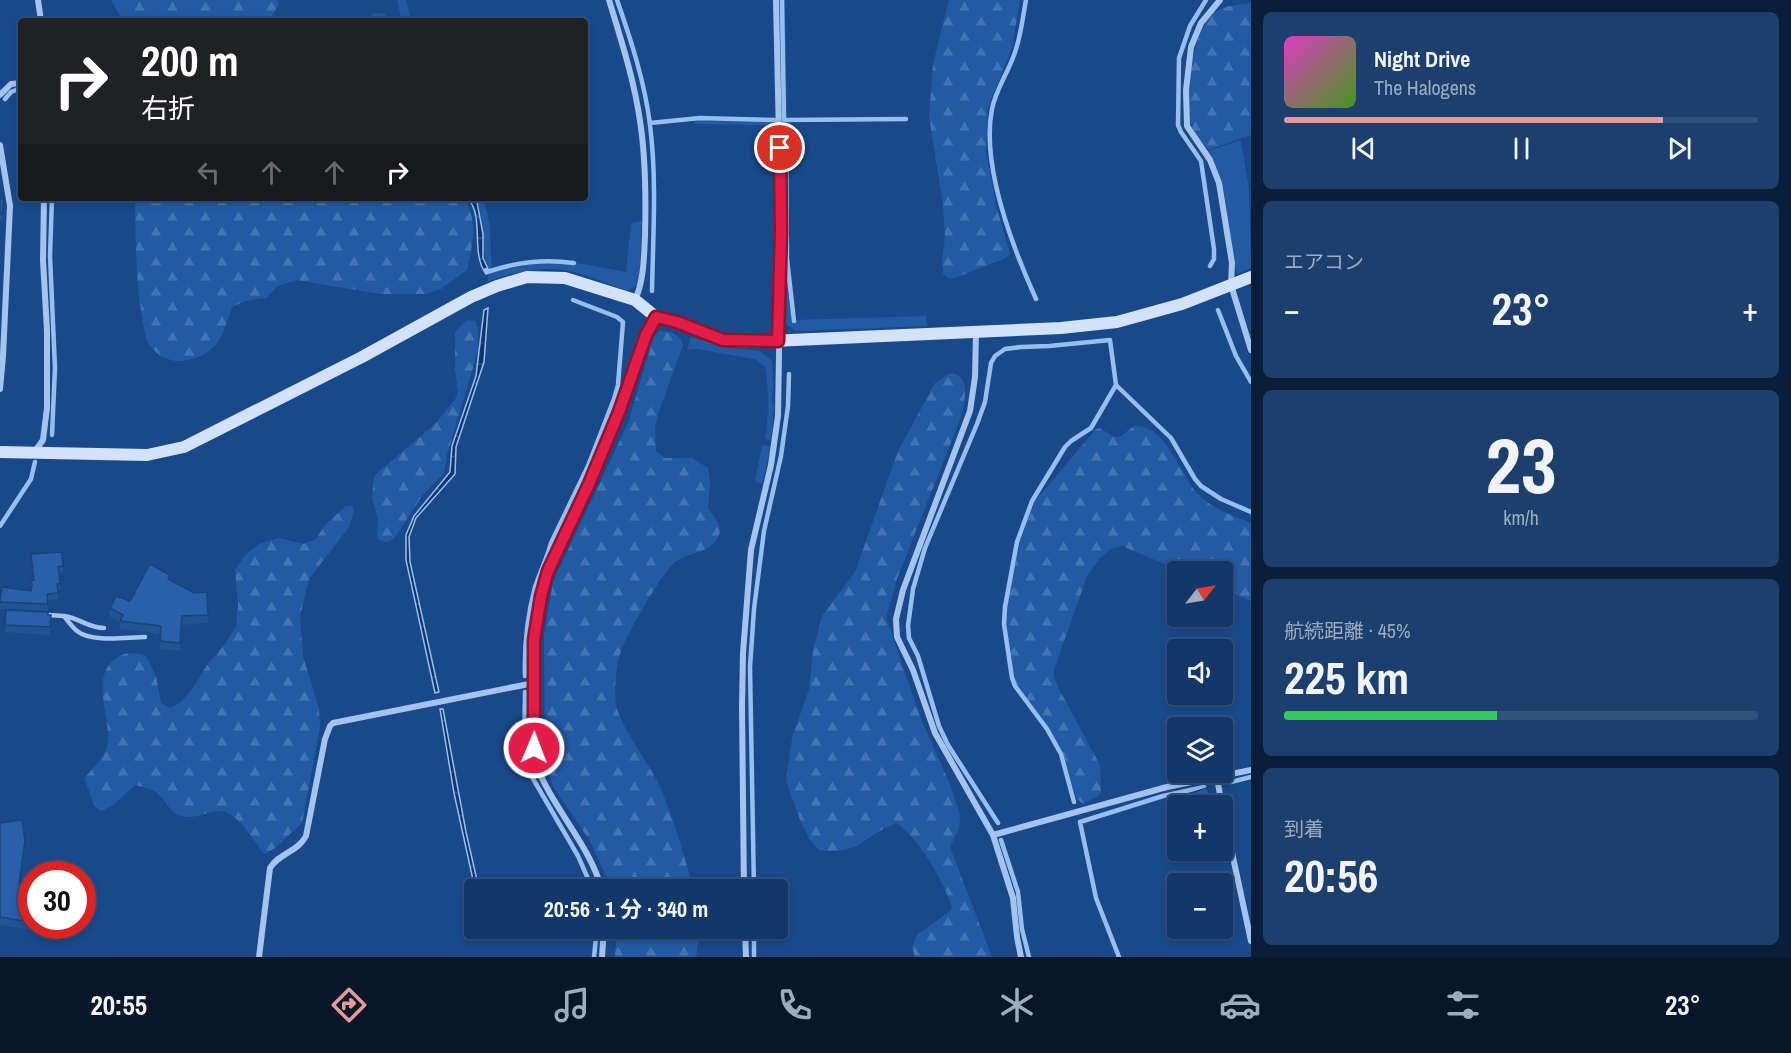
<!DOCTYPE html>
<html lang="ja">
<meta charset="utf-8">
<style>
:root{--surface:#133768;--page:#1c3f6e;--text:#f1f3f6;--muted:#9dacc0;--line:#32517c;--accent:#e69b98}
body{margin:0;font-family:"Archivo Narrow","Noto Sans JP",sans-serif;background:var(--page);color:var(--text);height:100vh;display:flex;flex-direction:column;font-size:22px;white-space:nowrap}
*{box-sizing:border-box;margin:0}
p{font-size:20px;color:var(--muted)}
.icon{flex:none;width:33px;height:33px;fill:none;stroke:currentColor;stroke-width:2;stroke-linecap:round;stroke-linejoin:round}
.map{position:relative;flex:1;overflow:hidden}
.panel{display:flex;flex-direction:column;gap:12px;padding:12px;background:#0a1e39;width:540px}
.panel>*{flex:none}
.hud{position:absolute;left:18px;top:18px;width:570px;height:183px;border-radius:6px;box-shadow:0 3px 9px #0003,0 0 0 2px var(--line);background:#202124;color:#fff;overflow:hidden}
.needle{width:39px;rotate:59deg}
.fabs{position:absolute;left:1167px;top:561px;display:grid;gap:12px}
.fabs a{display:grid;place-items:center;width:66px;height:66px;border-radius:6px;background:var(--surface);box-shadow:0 3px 9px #0003,0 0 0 2px var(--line);font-size:30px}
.speed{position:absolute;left:18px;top:861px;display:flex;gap:12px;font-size:30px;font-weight:700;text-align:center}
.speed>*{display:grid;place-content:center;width:78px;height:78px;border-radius:50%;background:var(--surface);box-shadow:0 3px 9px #0003,0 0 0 2px var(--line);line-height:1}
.speed .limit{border:9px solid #d22;background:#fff;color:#111}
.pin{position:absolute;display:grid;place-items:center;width:51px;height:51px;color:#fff;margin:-26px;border:3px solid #fff;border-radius:50%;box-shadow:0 2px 6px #0007}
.me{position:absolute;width:66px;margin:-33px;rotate:1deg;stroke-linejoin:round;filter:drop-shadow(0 0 4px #0008)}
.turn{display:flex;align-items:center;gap:21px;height:126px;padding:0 24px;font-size:27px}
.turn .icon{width:78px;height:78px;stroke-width:2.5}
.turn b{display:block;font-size:42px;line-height:51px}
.lanes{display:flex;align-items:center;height:57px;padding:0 24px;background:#0003;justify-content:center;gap:30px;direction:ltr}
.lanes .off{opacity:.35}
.big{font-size:45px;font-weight:700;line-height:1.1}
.panel .tile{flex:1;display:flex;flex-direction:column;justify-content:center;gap:9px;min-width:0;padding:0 21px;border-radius:9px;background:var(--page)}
.panel .dial{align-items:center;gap:0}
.dial b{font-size:78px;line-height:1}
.song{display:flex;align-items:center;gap:18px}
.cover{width:72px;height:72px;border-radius:9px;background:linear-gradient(135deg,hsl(310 70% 55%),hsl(100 70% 35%))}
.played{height:6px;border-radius:3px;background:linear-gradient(90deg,var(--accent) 80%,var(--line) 80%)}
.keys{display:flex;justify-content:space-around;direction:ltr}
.heat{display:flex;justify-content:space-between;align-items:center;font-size:33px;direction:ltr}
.charge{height:9px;border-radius:4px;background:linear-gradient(90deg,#34c759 45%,var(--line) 0)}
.trip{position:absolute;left:464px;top:879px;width:324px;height:60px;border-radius:6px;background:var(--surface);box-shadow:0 3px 9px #0003,0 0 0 2px var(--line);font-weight:700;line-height:60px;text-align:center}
.tab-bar{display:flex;height:96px;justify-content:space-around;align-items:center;background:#08162a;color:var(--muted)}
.tab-bar .icon{width:42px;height:42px}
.tab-bar .current{color:var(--accent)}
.tab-bar b{font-size:27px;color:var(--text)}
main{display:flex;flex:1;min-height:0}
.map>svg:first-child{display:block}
.green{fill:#225ba4}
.forest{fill:url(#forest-firs)}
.water{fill:url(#water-ripples);stroke:#96bff0;stroke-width:1.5}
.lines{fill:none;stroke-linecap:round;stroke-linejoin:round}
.stream{stroke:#96bff0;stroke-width:4.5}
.lane{stroke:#a4c4ee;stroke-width:4.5}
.street{stroke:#a4c4ee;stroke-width:6}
.secondary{stroke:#d1e2fa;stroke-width:12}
.wall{fill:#225392}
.shaded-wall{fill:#1c4377}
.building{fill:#2860aa;stroke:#1c4377;stroke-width:1.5}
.route-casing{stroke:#92132f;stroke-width:15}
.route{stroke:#e11d48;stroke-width:10}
</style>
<main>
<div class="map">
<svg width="1251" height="957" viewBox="0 0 1251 957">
<defs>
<pattern id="forest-firs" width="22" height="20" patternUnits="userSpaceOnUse" patternTransform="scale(1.5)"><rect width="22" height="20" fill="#225ba4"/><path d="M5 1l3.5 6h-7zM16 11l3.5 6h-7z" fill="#4374b2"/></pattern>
<pattern id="water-ripples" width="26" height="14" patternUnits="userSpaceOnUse" patternTransform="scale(1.5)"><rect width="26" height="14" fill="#103569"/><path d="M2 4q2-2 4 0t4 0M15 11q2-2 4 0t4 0" fill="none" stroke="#345380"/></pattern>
</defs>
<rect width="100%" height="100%" fill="#19498b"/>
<!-- green -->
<path class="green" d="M397,0H406L411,21H402Z
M779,0H785L787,125L782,122Z
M692,117L776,118L775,123L771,125L695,124Z
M788,130L789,262L795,320L926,316L927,326L796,331L783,322L785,224L782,135Z
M1241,140L1249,189L1251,268L1237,274L1221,183L1213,159L1208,151Z
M475,198H481C493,216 490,250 492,272L545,262L584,264L626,272L631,223L642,221L639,282L635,287L626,291C567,266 549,262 488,281V273L490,272C479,249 488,221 475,198Z
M691,337L728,348L760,351L772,361L773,385L772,402L774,405L771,440L765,439C769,416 769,390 765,367L755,359L697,349L687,350Z
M762,445L771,446L762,484L755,481Z"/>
<!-- forest -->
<path class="forest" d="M111,0H277L279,4L269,21H123Z
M949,0H1020L1012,48L988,107L986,151L996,205L1010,254L1006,258L955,278H949L943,274L942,261L945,237L943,205L929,117L933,64Z
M1251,3V135L1208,150C1202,143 1196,135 1192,127C1183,102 1192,29 1215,12C1224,6 1240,4 1251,3Z
M378,13L384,14L392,21H366L373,14Z
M135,198H464C479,221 472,245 467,270L441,289L426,294H381L296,280L278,286L266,298L246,301L232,307C222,335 221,352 188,360C172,364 154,356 147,340C144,333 144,324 142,317C135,278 136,238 135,198Z
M467,320L475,321L478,328V351L447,455L444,473L422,496L394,539L387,542L379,540L377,537L378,519L372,498L374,476L436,423L456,398L458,390L455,369V332Z
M660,331C671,331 680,334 683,345L659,411L655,428L656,451L665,458H692L708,468L710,481L708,509C716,518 725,529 716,541C705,555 685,552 673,564C659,578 628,632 621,651C616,665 613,694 617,709C627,738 649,762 661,789C674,821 685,856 693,889H612L590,841L553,786L545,764L544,635L553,582L628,423L654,336Z
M953,373C972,378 964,403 961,417L897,579L886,618L923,724L950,784L960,815L959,829L950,847L992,957H915L912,948L917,935L950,911L952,907C942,878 920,841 897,823C864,834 861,856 819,850L810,840L801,822L786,781L792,738L809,689L813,650L822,616L855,572L898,451L935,383L947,375Z
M1134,426C1167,424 1179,474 1198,494C1212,509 1232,515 1251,523V601L1223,589L1222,572L1181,571L1122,546L1111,549L1100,558L1087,576L1054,670V678L1059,689L1100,765L1101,792L1098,796L1083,804L1076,798L1063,754L1048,728L1024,696L1013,678L1006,624V607L1020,542L1035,501L1096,429L1100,428L1114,437L1121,436Z
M346,506H353L354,511L349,527L309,579L300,617L303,656L319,709L320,727L302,823L274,849L264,854C254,841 236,809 218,811C206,813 193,819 181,816C169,812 166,800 157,793C152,789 142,787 135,785L113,805L102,811L95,807L84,778C94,768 108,754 108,739C109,714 91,677 115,659C125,651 135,653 146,656L156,676L161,703L170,708L180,703L193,688L207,665L224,645L236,627L238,606L235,570L246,554L259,544L279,538L303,544L315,540L326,524Z
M617,929H700L696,957H615Z"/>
<!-- water -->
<path class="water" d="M468,198H474L477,202L483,234V258L489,271L486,274C470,252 485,219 468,198Z
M488,308L484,362L456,447L455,474L416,518L409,537L410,562L439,692L435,693L406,560V535L414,516L450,472L452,446L476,376L484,310Z
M440,709H443L466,832L479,889H475L454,793Z"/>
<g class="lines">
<!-- stream -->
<path class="stream" d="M617,0C631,40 645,83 650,125C657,180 653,236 652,291
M782,0L784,120L906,119
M1026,0C1023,16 1021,34 1016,49C1010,70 996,88 992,109C981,165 1013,248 1036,299
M1206,0L1190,26L1179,58L1178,125L1181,132L1201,161L1214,249V259L1210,266
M5,99L11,92L21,88
M650,123L700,118L775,120
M786,135L787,259L794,321
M486,270L487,272C517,262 543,259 574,263
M1218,310L1236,356L1251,382
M52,435L55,368L50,256L52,198
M0,526L31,479L35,462
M525,676C524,645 527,617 535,587C540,572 547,558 551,543L588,466L614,399L618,385L623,322L617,317L573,300
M525,692L524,757L525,765L578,856L593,890
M1231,782L1251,777
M1074,802L1061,754L1047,729L1015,686L1012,678L1004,624L1005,607L1017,542L1032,501L1065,447L1071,441L1091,428L1116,385
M998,823L948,745L939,726L918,656L909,638L908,626L913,589L925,548L977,424L985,402L991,363L995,356L1005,349L1021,347L1049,346L1110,340L1116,385L1171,438L1195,479L1201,486L1221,499L1251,512
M1001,840L1018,892L1022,929L1029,957
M754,890L750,667L754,609L764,531L781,456L788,406L789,374
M754,928V957
M594,957L597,928
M1119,957L1096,898L1080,822L1163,796L1204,787"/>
<!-- lane -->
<path class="lane" d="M48,615L64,616C68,621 72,627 77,631C92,643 127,637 145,637
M64,616C80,618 88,628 104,628"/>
<!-- street -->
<path class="street" d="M38,0L41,21
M609,0C621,40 634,79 640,121C646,159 646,198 645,236C644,256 644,281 635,300
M1220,0L1201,23L1191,47L1186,90L1187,126L1210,160L1219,183L1232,263L1231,285L1251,350
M0,95L11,84L21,83
M0,145L10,206L3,356L0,389
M976,332L975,377L970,411L903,590L896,619L897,637L913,670L935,733L993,835L1013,898L1017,937L1021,957
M35,451L43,440L47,408V331L43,260L44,198
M1217,778L1222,806
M1222,806L1251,941
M993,835L1167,787L1251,770
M602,890C589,843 552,808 536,764L534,640L541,595L548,571L581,502L619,412L646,335L656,317
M744,890L742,707L743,653L751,550L771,465L778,416L781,230L776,0
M745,928L746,957
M259,957L270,868C279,853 298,852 306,836L325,739L330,726L333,723L534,683
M602,957L604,928"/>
<!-- secondary -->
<path class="secondary" d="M0,452L147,455L184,447L362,357L471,297L497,286L527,277L565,278L635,300L656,317L677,322L723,340L748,342L1061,328L1117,322L1182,304L1251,277"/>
</g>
<!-- wall -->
<path class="wall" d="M0,199L4,207L2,221H0Z
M31,554L63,566V572L59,573L60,590H58V599L48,600V611L0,609V600L31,591V581L33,580Z
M170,580L194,593L207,592L208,623L182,625L180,651L160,649L161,634L120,629V622L110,617V608L130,601Z
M6,610L48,615L51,623L50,635L5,632Z
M0,823L25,848L20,884L27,893L26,899L32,926V928L30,930L0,925Z"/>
<!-- shaded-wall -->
<path class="shaded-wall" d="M25,841V848L19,892V884Z
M32,921V928L30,930V922Z"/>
<!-- building -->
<path class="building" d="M0,199H4L2,214H0Z
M62,552L63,566L58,567L60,584H57L58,593L47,594L48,604L0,602L2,587L31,591L32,584L31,581L34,580L31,554Z
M150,564L170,575L168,579L194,593L207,592L208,615L182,616L180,643L160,641L161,626L120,621L123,615L110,608L116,596L130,601Z
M6,610L48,612V615H51L50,627L5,625Z
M1207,788L1213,806H1181L1178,797Z
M22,820L25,841L19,884L27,885L25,898L32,899V921L30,922L0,917V823Z"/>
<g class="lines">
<defs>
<path id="route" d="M534,748V640L541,596L548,571L589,484L619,412L646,335L656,317L677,322L723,340L778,341L781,231L780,148"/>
</defs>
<!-- route casing -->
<use href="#route" class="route-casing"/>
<!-- route -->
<use href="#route" class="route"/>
</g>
</svg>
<div class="fabs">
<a><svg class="needle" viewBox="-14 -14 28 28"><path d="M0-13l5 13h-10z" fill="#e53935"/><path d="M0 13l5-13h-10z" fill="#9dacc0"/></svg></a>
<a><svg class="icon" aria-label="sound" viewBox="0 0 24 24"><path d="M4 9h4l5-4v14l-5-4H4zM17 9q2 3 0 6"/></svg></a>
<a><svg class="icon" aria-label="layers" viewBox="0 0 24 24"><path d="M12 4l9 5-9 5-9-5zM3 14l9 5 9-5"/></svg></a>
<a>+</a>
<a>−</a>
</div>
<div class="speed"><div class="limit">30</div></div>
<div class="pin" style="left:780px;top:148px;background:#d93025"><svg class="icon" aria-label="arrive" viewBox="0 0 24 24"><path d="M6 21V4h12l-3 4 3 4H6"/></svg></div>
<svg class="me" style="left:534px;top:748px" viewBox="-20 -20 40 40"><circle r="17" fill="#e11d48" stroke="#fff" stroke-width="3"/><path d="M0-11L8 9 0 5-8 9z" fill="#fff"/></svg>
<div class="trip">20:56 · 1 分 · 340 m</div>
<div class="hud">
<div class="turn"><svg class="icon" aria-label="right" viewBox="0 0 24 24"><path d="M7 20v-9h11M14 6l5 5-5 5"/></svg><div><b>200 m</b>右折</div></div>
<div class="lanes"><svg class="icon off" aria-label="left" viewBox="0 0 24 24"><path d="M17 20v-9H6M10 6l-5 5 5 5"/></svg><svg class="icon off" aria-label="ahead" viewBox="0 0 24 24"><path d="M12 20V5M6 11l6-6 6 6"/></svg><svg class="icon off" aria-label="ahead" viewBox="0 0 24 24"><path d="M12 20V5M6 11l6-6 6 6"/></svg><svg class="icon" aria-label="right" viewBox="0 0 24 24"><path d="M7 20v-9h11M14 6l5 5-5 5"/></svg></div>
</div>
</div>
<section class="panel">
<div class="tile">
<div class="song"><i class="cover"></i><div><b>Night Drive</b><p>The Halogens</p></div></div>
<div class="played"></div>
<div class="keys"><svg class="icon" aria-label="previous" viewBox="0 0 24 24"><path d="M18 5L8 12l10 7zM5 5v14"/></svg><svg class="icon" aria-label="pause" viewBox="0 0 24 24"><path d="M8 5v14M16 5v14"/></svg><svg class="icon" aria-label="next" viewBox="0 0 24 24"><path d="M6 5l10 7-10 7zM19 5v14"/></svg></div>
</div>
<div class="tile"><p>エアコン</p>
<div class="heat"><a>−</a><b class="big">23°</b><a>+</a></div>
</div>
<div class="tile dial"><b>23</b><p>km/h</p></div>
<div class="tile"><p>航続距離 · 45%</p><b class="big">225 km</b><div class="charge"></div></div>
<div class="tile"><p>到着</p><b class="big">20:56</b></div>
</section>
</main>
<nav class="tab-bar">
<b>20:55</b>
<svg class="icon current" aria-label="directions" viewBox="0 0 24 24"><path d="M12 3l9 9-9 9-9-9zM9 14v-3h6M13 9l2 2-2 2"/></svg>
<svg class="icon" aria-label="music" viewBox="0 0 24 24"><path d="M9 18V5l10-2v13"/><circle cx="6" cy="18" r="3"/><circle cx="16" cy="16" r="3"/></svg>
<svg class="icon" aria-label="phone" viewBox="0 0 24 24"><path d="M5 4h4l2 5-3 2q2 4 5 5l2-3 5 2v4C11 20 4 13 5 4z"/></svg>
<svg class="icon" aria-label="climate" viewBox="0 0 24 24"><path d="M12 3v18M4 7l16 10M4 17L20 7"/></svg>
<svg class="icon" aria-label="car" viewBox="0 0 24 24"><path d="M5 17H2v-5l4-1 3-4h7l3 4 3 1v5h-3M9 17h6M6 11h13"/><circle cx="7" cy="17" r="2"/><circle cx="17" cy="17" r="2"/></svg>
<svg class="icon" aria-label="filters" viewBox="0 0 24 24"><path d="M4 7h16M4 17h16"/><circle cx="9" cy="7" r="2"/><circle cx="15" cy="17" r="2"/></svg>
<b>23°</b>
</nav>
